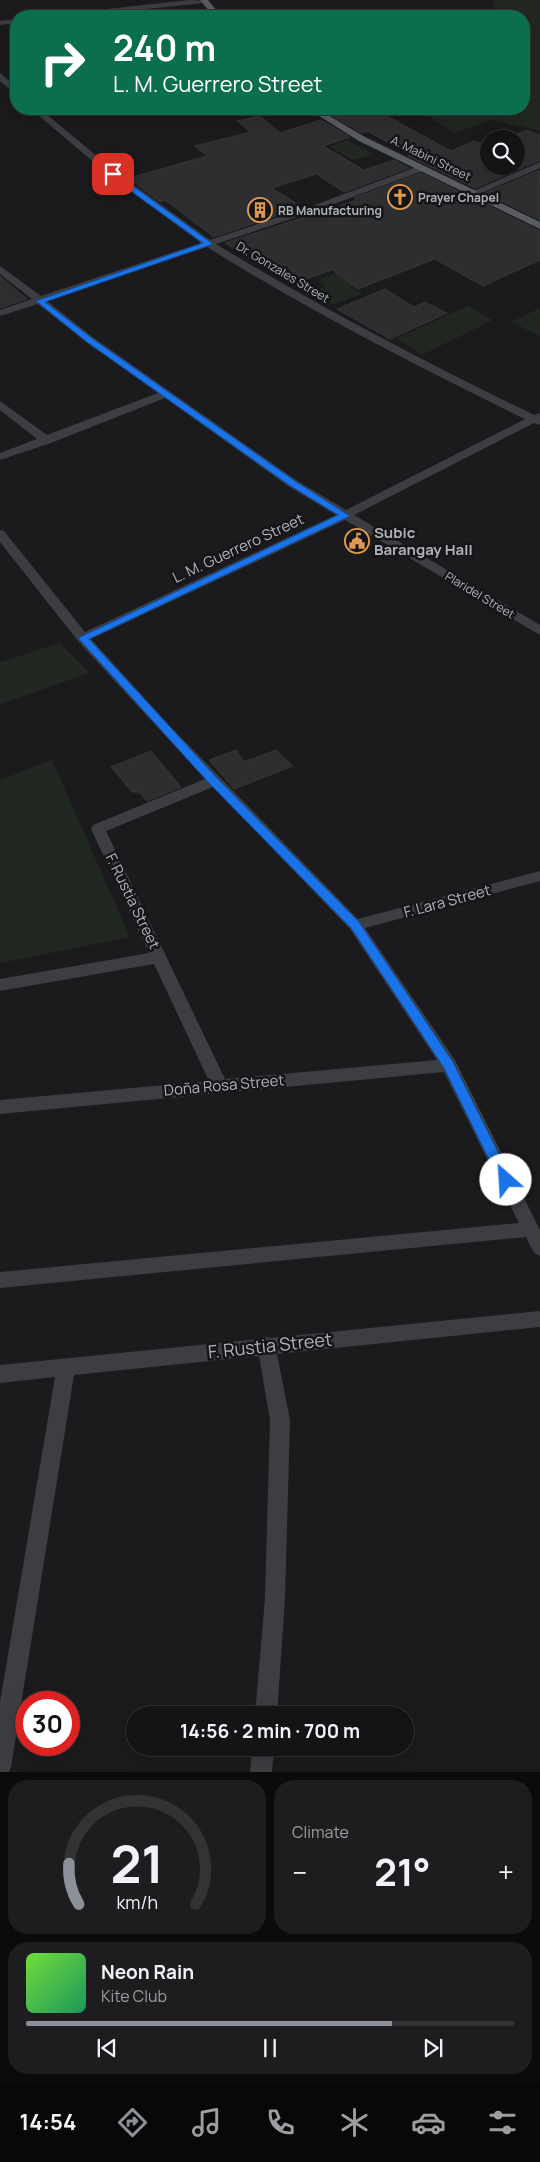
<!DOCTYPE html>
<meta charset="utf-8">
<style>
:root{--surface:#141416;--page:#1d1d1f;--text:#f1f3f6;--muted:#9d9ea1;--line:#333335;--accent:#8c9099}
body{margin:0;font-family:Manrope,sans-serif;background:var(--page);color:var(--text);height:100vh;display:flex;flex-direction:column;font-size:19px;white-space:nowrap}
*{box-sizing:border-box;margin:0}
p{font-size:16px;color:var(--muted)}
.icon{flex:none;width:28px;height:28px;fill:none;stroke:currentColor;stroke-width:2;stroke-linecap:round;stroke-linejoin:round}
.map{position:relative;height:1772px;overflow:hidden}
.sheet{display:flex;flex-direction:column;gap:8px;padding:8px;background:#0b0b0c;flex:1}
.sheet>*{flex:none}
.banner{position:absolute;left:10px;top:10px;width:520px;height:105px;border-radius:20px;box-shadow:0 5px 20px #0002,0 0 0 1px var(--line);background:#0b6e4f;color:#fff;overflow:hidden}
.buttons{position:absolute;left:480px;top:130px;display:grid;gap:10px}
.buttons a{display:grid;place-items:center;width:45px;height:45px;border-radius:50%;background:var(--surface);box-shadow:0 5px 20px #0002,0 0 0 1px var(--line);font-size:25px}
.speed{position:absolute;left:15px;top:1691px;display:flex;gap:10px;font-size:25px;font-weight:700;text-align:center}
.speed>*{display:grid;place-content:center;width:65px;height:65px;border-radius:50%;background:var(--surface);box-shadow:0 5px 20px #0002,0 0 0 1px var(--line);line-height:1}
.speed .limit{border:8px solid #d22;background:#fff;color:#111}
.pin{position:absolute;display:grid;place-items:center;width:42px;height:42px;color:#fff;margin:-21px;border-radius:10px;box-shadow:0 2px 8px #0006}
.me{position:absolute;width:55px;margin:-28px;rotate:334deg;stroke-linejoin:round;filter:drop-shadow(0 0 4px #0008)}
.turn{display:flex;align-items:center;gap:18px;height:105px;padding:0 20px;font-size:22px}
.turn .icon{width:65px;height:65px;stroke-width:2.5}
.turn b{display:block;font-size:35px;line-height:42px}
.big{font-size:38px;font-weight:700;line-height:1.1}
.sheet .card{flex:1;display:flex;flex-direction:column;justify-content:center;gap:8px;min-width:0;padding:0 18px;border-radius:20px;background:var(--page)}
.sheet .dial{align-items:center;gap:0}
.dial svg{height:130px;overflow:visible;fill:none;stroke:var(--line);stroke-width:7;stroke-linecap:round;text-anchor:middle}
.dial text{fill:var(--text);stroke:none}
.song{display:flex;align-items:center;gap:15px}
.cover{width:60px;height:60px;border-radius:8px;background:linear-gradient(135deg,hsl(100 70% 55%),hsl(150 70% 35%))}
.played{height:5px;border-radius:2px;background:linear-gradient(90deg,var(--accent) 75%,var(--line) 75%)}
.keys{display:flex;justify-content:space-around;direction:ltr}
.heat{display:flex;justify-content:space-between;align-items:center;font-size:28px;direction:ltr}
.sheet .tiles{flex:1;display:grid;gap:8px;grid-template-columns:1fr 1fr}
.card:last-child{grid-column:span 2}
.trip{position:absolute;left:126px;top:1706px;width:288px;height:50px;border-radius:25px;background:var(--surface);box-shadow:0 5px 20px #0002,0 0 0 1px var(--line);font-weight:700;line-height:50px;text-align:center}
.menu{display:flex;height:80px;justify-content:space-around;align-items:center;background:#080809;color:var(--muted)}
.menu .icon{width:35px;height:35px}
.menu .active{color:var(--accent)}
.menu b{font-size:22px;color:var(--text)}
.map>svg:first-child{display:block}
.green{fill:#212721}
.building{fill:#2e2e31;stroke:#353638}
.lines{fill:none;stroke-linecap:round;stroke-linejoin:round}
.minor{fill:#3c3e41;fill-rule:evenodd}
.tertiary{fill:#3c3e41;fill-rule:evenodd}
.primary{fill:#585b60;fill-rule:evenodd}
.route{fill:#1a73e8;stroke:#114b97}
.labels{text-anchor:middle;dominant-baseline:central;stroke-width:5;stroke-linejoin:round;paint-order:stroke}
.far-street-label{font-size:12px;fill:#afb4bb;stroke:#161618}
.far-poi-label{font-size:12px;font-weight:bold;fill:#afb4bb;stroke:#161618;text-anchor:start}
.poi-label{font-size:15px;font-weight:bold;fill:#afb4bb;stroke:#161618;text-anchor:start}
.street-label{font-size:15px;fill:#afb4bb;stroke:#161618}
.near-street-label{font-size:18px;fill:#afb4bb;stroke:#161618}
</style>
<div class="map">
<svg width="540" height="1772" viewBox="0 0 540 1772">
<rect width="100%" height="100%" fill="#1b1b1d"/>
<!-- green -->
<path class="green" d="M495,0H540V131L492,120L454,133L426,114L445,109H524V16H491Z
M347,140L374,154L353,160L330,147Z
M340,271L358,283L351,287L362,294L333,305L312,293L325,286L317,281Z
M468,306L493,320L422,355L397,338Z
M540,308V336L511,322Z
M60,643L90,673L0,704V662Z
M52,760L130,937L0,963V780Z"/>
<!-- building -->
<path class="building" d="M354,109H374L451,151L474,141L486,146L489,145V166H516V139H506L527,130L540,135V160L475,188L408,156L411,155L367,131L362,133L333,116Z
M260,116L280,133L321,120L350,137L323,146L364,170L394,160L409,168L344,192L316,174L272,188L302,207L214,237L165,200L160,202L129,178L207,156L195,146L251,132L237,121Z
M540,170V220L485,193Z
M421,173L540,231V260L483,286L435,259L358,289L332,270L298,282L277,274L254,256L249,258L225,243L357,200L354,198Z
M0,276L1,277L27,299L0,308Z
M385,289L414,307L425,302L447,313L390,339L337,309Z
M236,750L244,762L276,750L293,766L234,789L209,760Z
M151,751L181,787L147,801L139,792H132L111,767Z"/>
<g class="lines">
<!-- minor -->
<path class="minor" d="M0,73L16,87V95L0,81Z
M31,109H40L116,172L210,240L312,206L419,166H425V170L318,210L216,244C319,307 425,362 534,415L540,413V425L534,423L354,515L540,625V635L345,520L91,639L171,727L358,919L540,871V881L365,928L455,1060L540,1230V1256L534,1253L526,1237L0,1288V1272L519,1223L444,1072L0,1114V1100L209,1081L154,964L0,991V979L149,953L91,829L93,825L205,779L78,641L0,542V530L4,531L85,632L336,515L288,486L165,398L51,443L0,460V453L37,439L0,410V401L47,435L158,393L86,342L38,304L0,316V310L32,299L0,274V266L41,296L201,243L110,176ZM207,247C310,311 416,366 525,419L346,510L296,480L94,338L47,301ZM213,787L350,929L437,1060L225,1079L106,831Z
M540,162V168L477,195L469,193Z
M540,1311V1327L277,1354L290,1420L285,1598L277,1715H255L265,1598L270,1420L259,1356L74,1375L11,1767L9,1772H0V1702L55,1377L0,1383V1365L259,1339L266,1337L270,1338Z
M252,1748H274L272,1772H250Z"/>
<!-- tertiary -->
<path class="tertiary" d="M190,0L208,1L204,3L81,16H56L60,14Z
M16,19V23L0,25V21Z"/>
<!-- primary -->
<path class="primary" d="M200,0H208L221,16H213Z
M308,109H318L365,137L540,222V229L359,141Z"/>
</g>
<!-- route -->
<path class="route" d="M110,173H115L213,244L45,302L93,339L295,481L350,516L89,639L217,778L359,922L453,1062L512,1180L510,1184H501L444,1068L351,928L209,783L78,638L338,515L289,485L87,342L36,301L203,243L110,176Z"/>
<!-- icons -->
<defs>
<symbol id="church-ring" viewBox="-11 -11 22 22"><circle r="9.5" fill="#161618" stroke="#e09950" stroke-width="1.5"/><path d="M-1.2-6h2.4v3.5h3.3v2.4h-3.3V6h-2.4V-.1h-3.3v-2.4h3.3Z" fill="#e09950"/></symbol>
<symbol id="building-ring" viewBox="-11 -11 22 22"><circle r="9.5" fill="#161618" stroke="#e09950" stroke-width="1.5"/><path d="M-4-6H4V6H1V3H-1V6H-4ZM-2.5-4.3h1.7v1.8h-1.7ZM.8-4.3h1.7v1.8H.8ZM-2.5-1h1.7V.8h-1.7ZM.8-1h1.7V.8H.8Z" fill="#e09950"/></symbol>
<symbol id="civic-ring" viewBox="-11 -11 22 22"><circle r="9.5" fill="#161618" stroke="#e09950" stroke-width="1.5"/><path d="M-.6-6.5H3V-4.5H.6V-3L4-1V1h2V6H-6V1h2V-1L-.6-3ZM-1.2 2.5V6h2.4V2.5Z" fill="#e09950"/></symbol>
</defs>
<g fill-rule="evenodd">
<use href="#church-ring" x="386" y="183" width="28" height="28"/>
<use href="#building-ring" x="246" y="196" width="28" height="28"/>
<use href="#civic-ring" x="343" y="527" width="28" height="28"/>
</g>
<g class="labels">
<!-- far-street labels -->
<g class="far-street-label">
<text transform="translate(431 158) rotate(26)">A. Mabini Street</text>
<text transform="translate(283 272) rotate(31)">Dr. Gonzales Street</text>
<text transform="translate(480 595) rotate(31)">Plaridel Street</text>
</g>
<!-- far-poi labels -->
<g class="far-poi-label">
<text x="418" y="197">Prayer Chapel</text>
<text x="278" y="210">RB Manufacturing</text>
</g>
<!-- poi labels -->
<g class="poi-label">
<text x="374" y="532">Subic<tspan x="374" dy="17">Barangay Hall</tspan></text>
</g>
<!-- street labels -->
<g class="street-label">
<text transform="translate(238 548) rotate(-25)">L. M. Guerrero Street</text>
<text transform="translate(133 901) rotate(64)">F. Rustia Street</text>
<text transform="translate(447 901) rotate(-15)">F. Lara Street</text>
<text transform="translate(224 1085) rotate(-5)">Doña Rosa Street</text>
</g>
<!-- near-street labels -->
<g class="near-street-label">
<text transform="translate(270 1345) rotate(-6)">F. Rustia Street</text>
</g>
</g>
</svg>
<div class="buttons">
<a><svg class="icon" aria-label="search" viewBox="0 0 24 24"><circle cx="10" cy="10" r="6"/><path d="M15 15l6 6"/></svg></a>
</div>
<div class="speed"><div class="limit">30</div></div>
<div class="pin" style="left:113px;top:174px;background:#d93025"><svg class="icon" aria-label="arrive" viewBox="0 0 24 24"><path d="M6 21V4h12l-3 4 3 4H6"/></svg></div>
<svg class="me" style="left:506px;top:1180px" viewBox="-20 -20 40 40"><circle r="19" fill="#fff"/><path d="M0-13L10 11 0 6-10 11z" fill="#1a73e8"/></svg>
<div class="trip">14:56 · 2 min · 700 m</div>
<div class="banner">
<div class="turn"><svg class="icon" aria-label="right" viewBox="0 0 24 24"><path d="M7 20v-9h11M14 6l5 5-5 5"/></svg><div><b>240 m</b>L. M. Guerrero Street</div></div>
</div>
</div>
<section class="sheet">
<div class="tiles">
<div class="card dial"><svg viewBox="0 0 100 80">
<path d="M14 69A42 42 0 1 1 86 69"/>
<path d="M14 69A42 42 0 0 1 8 44" stroke="#8c9099"/>
<text x="50" y="56" font-size="32" font-weight="700">21</text>
<text x="50" y="72" font-size="11">km/h</text>
</svg></div>
<div class="card"><p>Climate</p>
<div class="heat"><a>−</a><b class="big">21°</b><a>+</a></div>
</div>
<div class="card">
<div class="song"><i class="cover"></i><div><b>Neon Rain</b><p>Kite Club</p></div></div>
<div class="played"></div>
<div class="keys"><svg class="icon" aria-label="previous" viewBox="0 0 24 24"><path d="M18 5L8 12l10 7zM5 5v14"/></svg><svg class="icon" aria-label="pause" viewBox="0 0 24 24"><path d="M8 5v14M16 5v14"/></svg><svg class="icon" aria-label="next" viewBox="0 0 24 24"><path d="M6 5l10 7-10 7zM19 5v14"/></svg></div>
</div>
</div>
</section>
<nav class="menu">
<b>14:54</b>
<svg class="icon active" aria-label="directions" viewBox="0 0 24 24"><path d="M12 3l9 9-9 9-9-9zM9 14v-3h6M13 9l2 2-2 2"/></svg>
<svg class="icon" aria-label="music" viewBox="0 0 24 24"><path d="M9 18V5l10-2v13"/><circle cx="6" cy="18" r="3"/><circle cx="16" cy="16" r="3"/></svg>
<svg class="icon" aria-label="phone" viewBox="0 0 24 24"><path d="M5 4h4l2 5-3 2q2 4 5 5l2-3 5 2v4C11 20 4 13 5 4z"/></svg>
<svg class="icon" aria-label="climate" viewBox="0 0 24 24"><path d="M12 3v18M4 7l16 10M4 17L20 7"/></svg>
<svg class="icon" aria-label="car" viewBox="0 0 24 24"><path d="M5 17H2v-5l4-1 3-4h7l3 4 3 1v5h-3M9 17h6M6 11h13"/><circle cx="7" cy="17" r="2"/><circle cx="17" cy="17" r="2"/></svg>
<svg class="icon" aria-label="filters" viewBox="0 0 24 24"><path d="M4 7h16M4 17h16"/><circle cx="9" cy="7" r="2"/><circle cx="15" cy="17" r="2"/></svg>
</nav>
